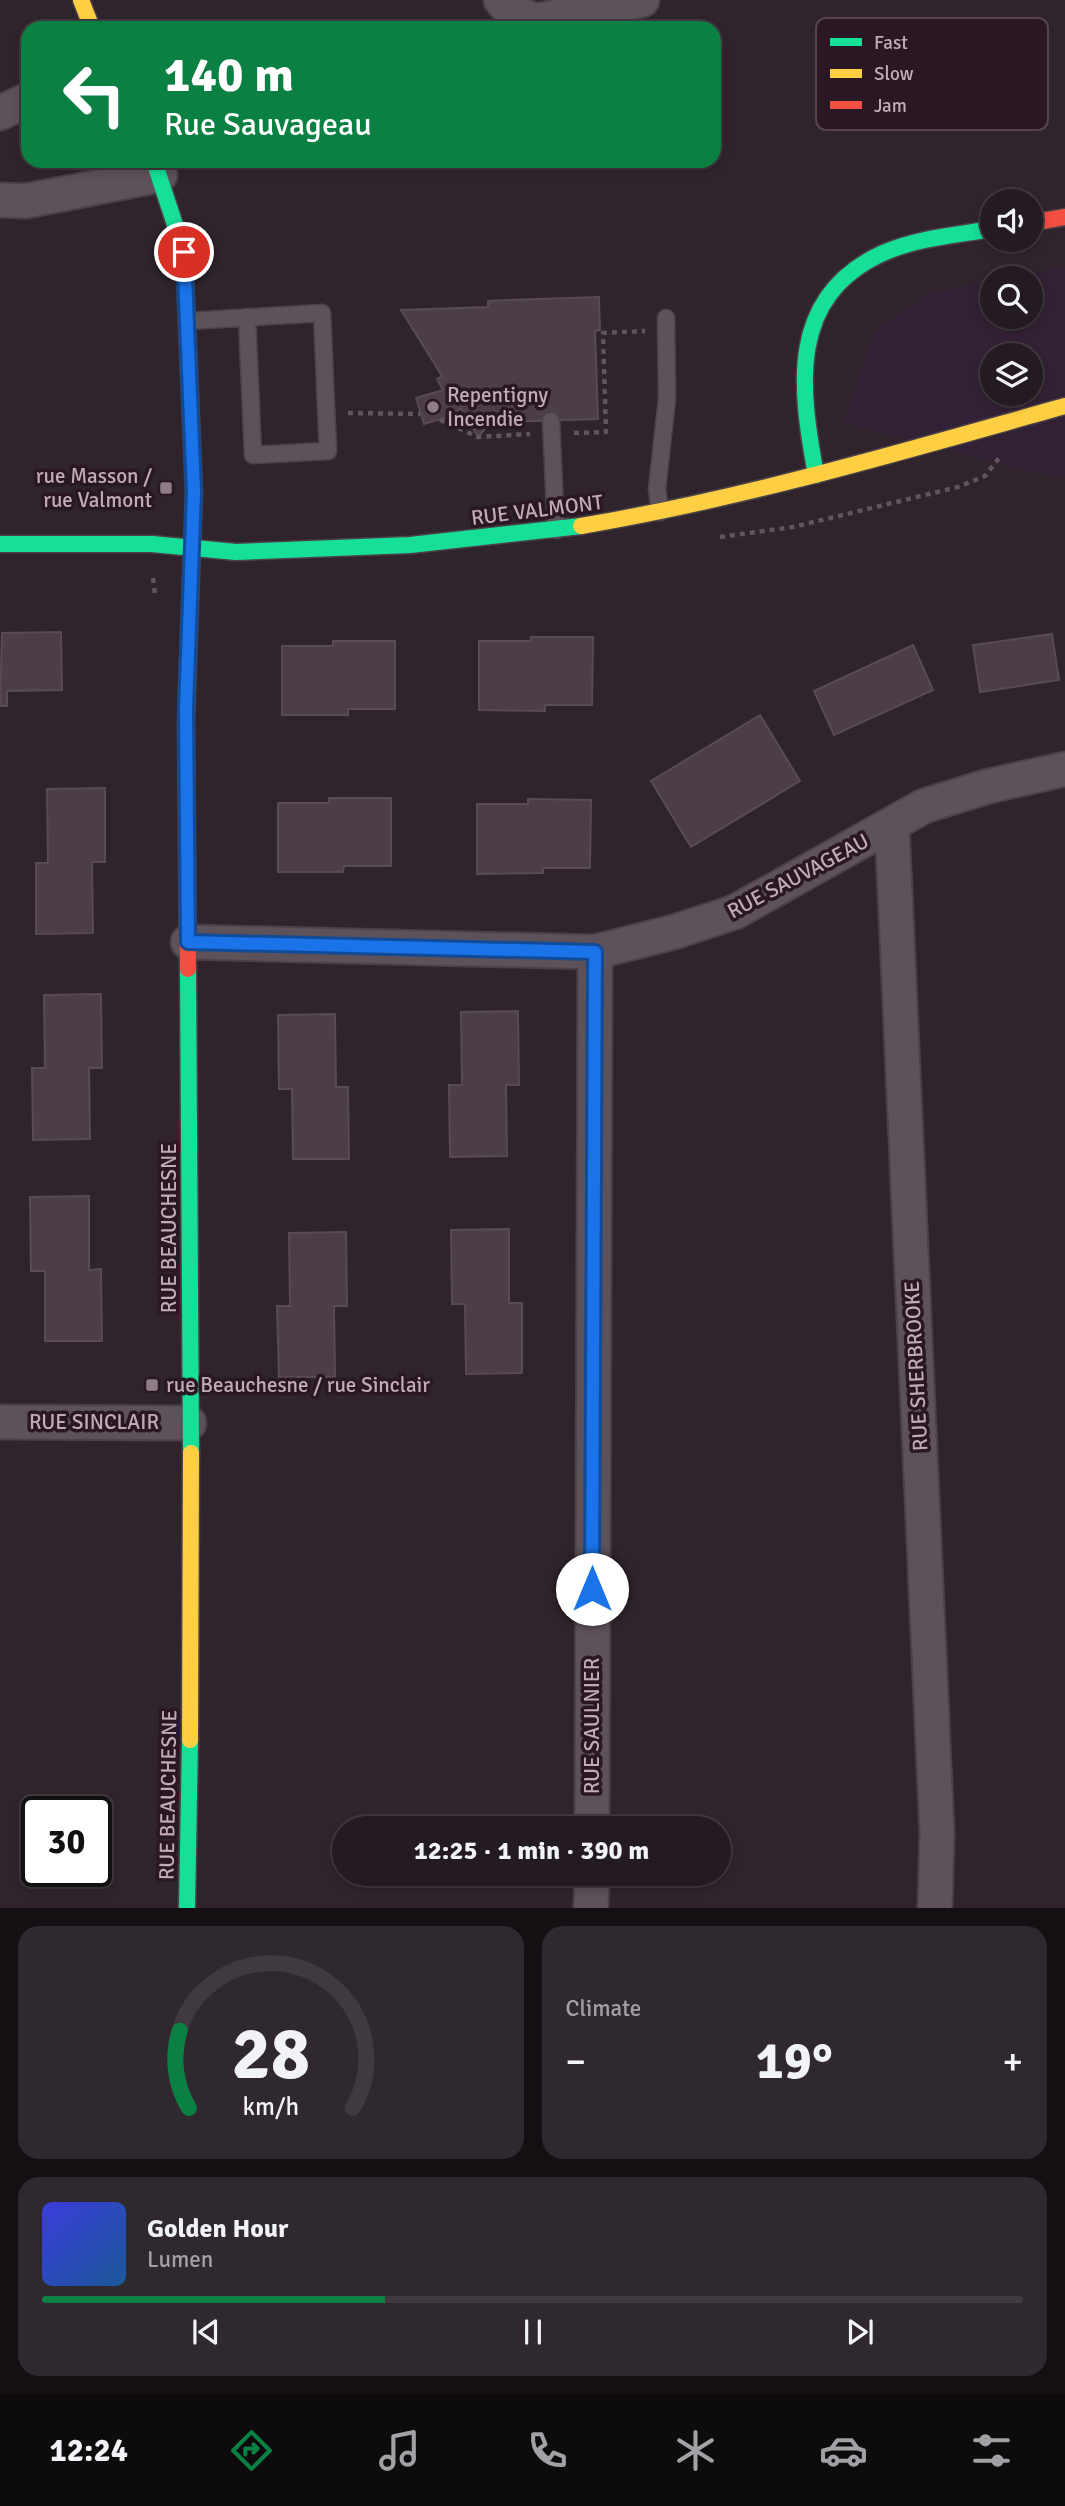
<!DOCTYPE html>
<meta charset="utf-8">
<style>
:root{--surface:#231b21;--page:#2f282e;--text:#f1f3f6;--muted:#a3a1a5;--line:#40393f;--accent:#0b8043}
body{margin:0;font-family:Signika,sans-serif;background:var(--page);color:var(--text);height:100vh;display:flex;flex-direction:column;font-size:26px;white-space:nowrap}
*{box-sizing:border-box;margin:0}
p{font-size:23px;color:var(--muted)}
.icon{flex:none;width:38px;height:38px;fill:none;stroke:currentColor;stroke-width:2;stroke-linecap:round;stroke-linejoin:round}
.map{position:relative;height:1908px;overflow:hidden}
.panel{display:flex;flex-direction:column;gap:18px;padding:18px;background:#130f12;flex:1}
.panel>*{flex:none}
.guide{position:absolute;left:21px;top:21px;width:700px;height:147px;border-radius:21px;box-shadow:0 4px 10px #0003,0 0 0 2px var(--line);background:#0b8043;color:#fff;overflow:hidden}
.buttons{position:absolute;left:980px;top:189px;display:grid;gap:14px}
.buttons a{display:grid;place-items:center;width:63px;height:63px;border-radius:50%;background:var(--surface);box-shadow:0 4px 10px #0003,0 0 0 2px var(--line);font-size:35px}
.speed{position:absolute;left:21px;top:1796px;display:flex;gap:14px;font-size:35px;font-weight:700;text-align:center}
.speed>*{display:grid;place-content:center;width:91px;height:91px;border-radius:50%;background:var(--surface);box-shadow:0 4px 10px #0003,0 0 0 2px var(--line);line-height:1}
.speed .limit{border:4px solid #111;border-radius:10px;background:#fff;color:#111}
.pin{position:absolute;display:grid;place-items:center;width:60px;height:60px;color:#fff;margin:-30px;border:4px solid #fff;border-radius:50%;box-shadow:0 2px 7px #0007}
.me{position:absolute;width:77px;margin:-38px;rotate:0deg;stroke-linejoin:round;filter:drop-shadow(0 0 5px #0008)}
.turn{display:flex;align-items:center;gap:24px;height:147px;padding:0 28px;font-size:32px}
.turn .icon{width:91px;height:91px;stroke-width:2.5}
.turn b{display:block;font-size:49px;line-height:60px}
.big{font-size:52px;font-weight:800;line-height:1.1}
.panel .card{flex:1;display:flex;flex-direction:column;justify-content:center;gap:10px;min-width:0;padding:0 24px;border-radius:21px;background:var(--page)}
.panel .dial{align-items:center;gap:0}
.dial svg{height:182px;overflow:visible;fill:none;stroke:var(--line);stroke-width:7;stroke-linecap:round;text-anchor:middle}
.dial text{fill:var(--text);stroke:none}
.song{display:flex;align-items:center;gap:21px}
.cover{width:84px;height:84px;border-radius:10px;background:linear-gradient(135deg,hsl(240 70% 55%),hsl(210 70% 35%))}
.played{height:7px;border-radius:4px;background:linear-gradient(90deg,var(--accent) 35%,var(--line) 35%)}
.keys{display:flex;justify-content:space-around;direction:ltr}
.heat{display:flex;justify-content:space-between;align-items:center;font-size:38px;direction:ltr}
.panel .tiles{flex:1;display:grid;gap:18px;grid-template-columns:1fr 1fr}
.card:last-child{grid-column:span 2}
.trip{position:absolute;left:332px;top:1816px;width:399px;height:70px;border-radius:35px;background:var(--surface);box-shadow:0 4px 10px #0003,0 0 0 2px var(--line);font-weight:800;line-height:70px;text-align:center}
.tabs{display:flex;height:112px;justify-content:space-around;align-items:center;background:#0e0b0d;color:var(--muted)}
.tabs .icon{width:49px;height:49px}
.tabs .active{color:var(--accent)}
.tabs b{font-size:32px;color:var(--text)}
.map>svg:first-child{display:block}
.green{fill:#322134;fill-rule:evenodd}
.building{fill:#4b3e46;stroke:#584b53;stroke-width:2}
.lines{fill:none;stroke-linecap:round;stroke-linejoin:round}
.lane-casing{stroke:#4c4148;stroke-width:19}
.street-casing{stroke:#4c4148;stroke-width:37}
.fast-casing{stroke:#4c4148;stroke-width:19}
.slow-casing{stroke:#4c4148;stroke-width:19}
.jam-casing{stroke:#4c4148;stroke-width:19}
.path{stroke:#5f555c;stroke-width:4.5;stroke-dasharray:5 5;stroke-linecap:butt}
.lane{stroke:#5e525a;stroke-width:16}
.street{stroke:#5e525a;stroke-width:33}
.fast{stroke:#16e098;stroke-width:16}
.slow{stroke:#ffcf43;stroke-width:16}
.jam{stroke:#f24e42;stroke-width:16}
.route-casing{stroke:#114b97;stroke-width:18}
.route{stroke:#1a73e8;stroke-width:12}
.poi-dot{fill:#8f7c88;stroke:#291823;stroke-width:2.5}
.labels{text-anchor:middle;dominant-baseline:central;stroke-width:7;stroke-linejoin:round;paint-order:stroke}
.poi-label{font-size:21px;fill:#c2abb9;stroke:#291823;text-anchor:start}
.street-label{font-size:21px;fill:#c2abb9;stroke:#291823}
.key{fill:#291823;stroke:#574450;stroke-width:2}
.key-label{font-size:19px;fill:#c2abb9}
</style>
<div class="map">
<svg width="1065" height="1908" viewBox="0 0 1065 1908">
<rect width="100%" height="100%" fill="#2f242c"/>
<!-- green -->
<path class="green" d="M1065,267V475L1040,474L843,423L874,332L930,293L992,281V317H1031V278H1007ZM992,355H1031V394H992Z"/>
<!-- building -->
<path class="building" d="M599,297L600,330L595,331L598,419L504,422V418H490L492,421L478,437L461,408L451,416L424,424L416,398L443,390L437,379L442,376L401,310L488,307V301L507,300Z
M61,632L62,690L7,691V706H0L2,633Z
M1052,634L1059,680L980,692L973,645Z
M531,637H593L592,705H545V711L479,710V641H531Z
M333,641H395V709H348V715H282V646H333Z
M913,645L933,690L834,735L814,691Z
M760,715L800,781L691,847L651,781Z
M105,788V862H92L93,933L36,934V863H48L47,789Z
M329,798H391V866H344L343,872H278V803H329Z
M528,799L591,800L590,868H543V873L477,874V804H528Z
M101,994L102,1068H89L90,1139L33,1140L32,1068H45L44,995Z
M518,1011L519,1085H506L507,1156L450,1157L449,1085H462L461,1012Z
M335,1014L336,1087H348L349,1159H293L292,1089H279L278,1015Z
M89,1196V1270L101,1269L102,1341H45V1271H31L30,1197Z
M509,1229V1303H522V1373L466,1374L465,1304H452L451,1230Z
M346,1232L347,1306H334L335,1377H279L277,1306H290L289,1233Z"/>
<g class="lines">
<defs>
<path id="lane" d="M188,321L322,313L328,451L253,455L247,317
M551,421L556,530
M660,512L657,489L667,399L666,318"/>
<path id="street" d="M501,0L510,10L535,21L642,0
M0,113L28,100
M0,200L26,201L160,175
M892,825L937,1833L935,1908
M188,942L595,952L674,932L735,912L924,806L989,786L1065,769
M0,1422L189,1423
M592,1829L595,952
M591,1908L592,1874"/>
<path id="fast" d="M154,161L184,252L194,492L186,721
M816,475C800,388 787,297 883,253C917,238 956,235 992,229
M0,544H152L236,552L410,545L581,526
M188,969L191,1453
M187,1908L190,1740"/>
<path id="slow" d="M81,0L92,28
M581,526C746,498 904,451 1065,406
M190,1740L191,1453"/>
<path id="jam" d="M1031,223L1065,217
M186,721L188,969"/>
</defs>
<!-- lane casing -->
<use href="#lane" class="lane-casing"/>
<!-- street casing -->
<use href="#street" class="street-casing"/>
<!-- fast casing -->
<use href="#fast" class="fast-casing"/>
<!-- slow casing -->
<use href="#slow" class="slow-casing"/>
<!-- jam casing -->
<use href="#jam" class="jam-casing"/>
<!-- path -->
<path class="path" d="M348,413L420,414
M440,420L478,437L530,434
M574,433L606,432L603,333L645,331
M720,537L793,527L958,487L985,476L999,458
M153,578L155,595"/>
<!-- lane -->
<use href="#lane" class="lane"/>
<!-- street -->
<use href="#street" class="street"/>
<!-- fast -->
<use href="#fast" class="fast"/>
<!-- slow -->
<use href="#slow" class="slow"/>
<!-- jam -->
<use href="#jam" class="jam"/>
</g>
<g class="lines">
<defs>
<path id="route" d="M184,252L194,492L186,709L188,942L595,952L592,1589"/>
</defs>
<!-- route casing -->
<use href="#route" class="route-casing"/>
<!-- route -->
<use href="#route" class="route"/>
</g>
<!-- markers -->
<g class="poi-dot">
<circle cx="433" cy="407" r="7"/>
<rect x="159" y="481" width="14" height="14" rx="3.5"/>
<rect x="145" y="1378" width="14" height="14" rx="3.5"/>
</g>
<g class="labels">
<!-- poi labels -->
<g class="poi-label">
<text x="447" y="395">Repentigny<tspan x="447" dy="24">Incendie</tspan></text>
<text x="152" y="476" text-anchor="end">rue Masson /<tspan x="152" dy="24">rue Valmont</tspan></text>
<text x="166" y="1385">rue Beauchesne / rue Sinclair</text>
</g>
<!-- street labels -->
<g class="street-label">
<text transform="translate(537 510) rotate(-7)">RUE VALMONT</text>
<text transform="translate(798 876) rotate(-28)">RUE SAUVAGEAU</text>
<text transform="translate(169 1228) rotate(-90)">RUE BEAUCHESNE</text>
<text transform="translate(916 1366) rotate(-93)">RUE SHERBROOKE</text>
<text x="94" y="1422">RUE SINCLAIR</text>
<text transform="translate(592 1726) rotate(-90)">RUE SAULNIER</text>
<text transform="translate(168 1795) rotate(-89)">RUE BEAUCHESNE</text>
</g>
</g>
<!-- legend -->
<rect x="816" y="18" width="232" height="112" rx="10" class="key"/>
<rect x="830" y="38" width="32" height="8" fill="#16e098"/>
<rect x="830" y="69" width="32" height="9" fill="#ffcf43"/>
<rect x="830" y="101" width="32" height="8" fill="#f24e42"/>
<g class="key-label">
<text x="874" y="49">Fast</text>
<text x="874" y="80">Slow</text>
<text x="874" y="112">Jam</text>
</g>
</svg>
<div class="buttons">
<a><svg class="icon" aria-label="sound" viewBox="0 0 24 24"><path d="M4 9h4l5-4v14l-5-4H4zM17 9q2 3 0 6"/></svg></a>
<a><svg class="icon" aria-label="search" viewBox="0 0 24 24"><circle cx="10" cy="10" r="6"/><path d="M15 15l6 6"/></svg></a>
<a><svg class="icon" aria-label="layers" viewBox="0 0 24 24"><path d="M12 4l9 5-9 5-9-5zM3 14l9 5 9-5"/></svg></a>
</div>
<div class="speed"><div class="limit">30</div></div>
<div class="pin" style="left:184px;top:252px;background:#d93025"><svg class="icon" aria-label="arrive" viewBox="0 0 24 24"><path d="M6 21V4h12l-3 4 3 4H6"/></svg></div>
<svg class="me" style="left:592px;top:1589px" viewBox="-20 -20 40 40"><circle r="19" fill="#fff"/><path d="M0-13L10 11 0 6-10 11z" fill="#1a73e8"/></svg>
<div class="trip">12:25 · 1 min · 390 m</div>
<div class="guide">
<div class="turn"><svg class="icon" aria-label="left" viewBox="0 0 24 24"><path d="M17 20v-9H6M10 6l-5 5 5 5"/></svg><div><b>140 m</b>Rue Sauvageau</div></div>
</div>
</div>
<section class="panel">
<div class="tiles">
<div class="card dial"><svg viewBox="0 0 100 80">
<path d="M14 69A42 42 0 1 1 86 69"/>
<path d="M14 69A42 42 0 0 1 10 35" stroke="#0b8043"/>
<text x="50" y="56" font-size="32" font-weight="700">28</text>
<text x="50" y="72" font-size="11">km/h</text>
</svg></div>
<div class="card"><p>Climate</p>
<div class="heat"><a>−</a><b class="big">19°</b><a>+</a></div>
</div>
<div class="card">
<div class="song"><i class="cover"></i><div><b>Golden Hour</b><p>Lumen</p></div></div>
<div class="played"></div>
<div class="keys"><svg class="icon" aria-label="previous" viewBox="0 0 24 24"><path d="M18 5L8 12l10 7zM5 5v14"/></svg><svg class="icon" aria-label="pause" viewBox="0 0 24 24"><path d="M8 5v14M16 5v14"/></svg><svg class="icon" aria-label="next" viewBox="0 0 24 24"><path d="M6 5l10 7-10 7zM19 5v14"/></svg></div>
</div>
</div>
</section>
<nav class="tabs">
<b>12:24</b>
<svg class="icon active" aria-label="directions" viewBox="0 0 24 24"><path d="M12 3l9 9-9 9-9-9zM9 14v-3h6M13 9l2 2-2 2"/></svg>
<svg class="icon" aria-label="music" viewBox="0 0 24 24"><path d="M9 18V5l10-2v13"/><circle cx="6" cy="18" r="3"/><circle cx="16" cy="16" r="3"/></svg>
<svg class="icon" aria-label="phone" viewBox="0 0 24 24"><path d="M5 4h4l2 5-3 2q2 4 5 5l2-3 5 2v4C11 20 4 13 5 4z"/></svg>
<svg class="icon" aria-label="climate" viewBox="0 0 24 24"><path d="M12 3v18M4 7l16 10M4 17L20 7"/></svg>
<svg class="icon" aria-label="car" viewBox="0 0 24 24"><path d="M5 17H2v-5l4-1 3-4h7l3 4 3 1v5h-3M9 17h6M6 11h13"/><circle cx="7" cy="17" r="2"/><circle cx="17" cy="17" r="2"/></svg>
<svg class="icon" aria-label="filters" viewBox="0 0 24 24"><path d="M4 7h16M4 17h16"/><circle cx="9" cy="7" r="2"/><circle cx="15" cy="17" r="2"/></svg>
</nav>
